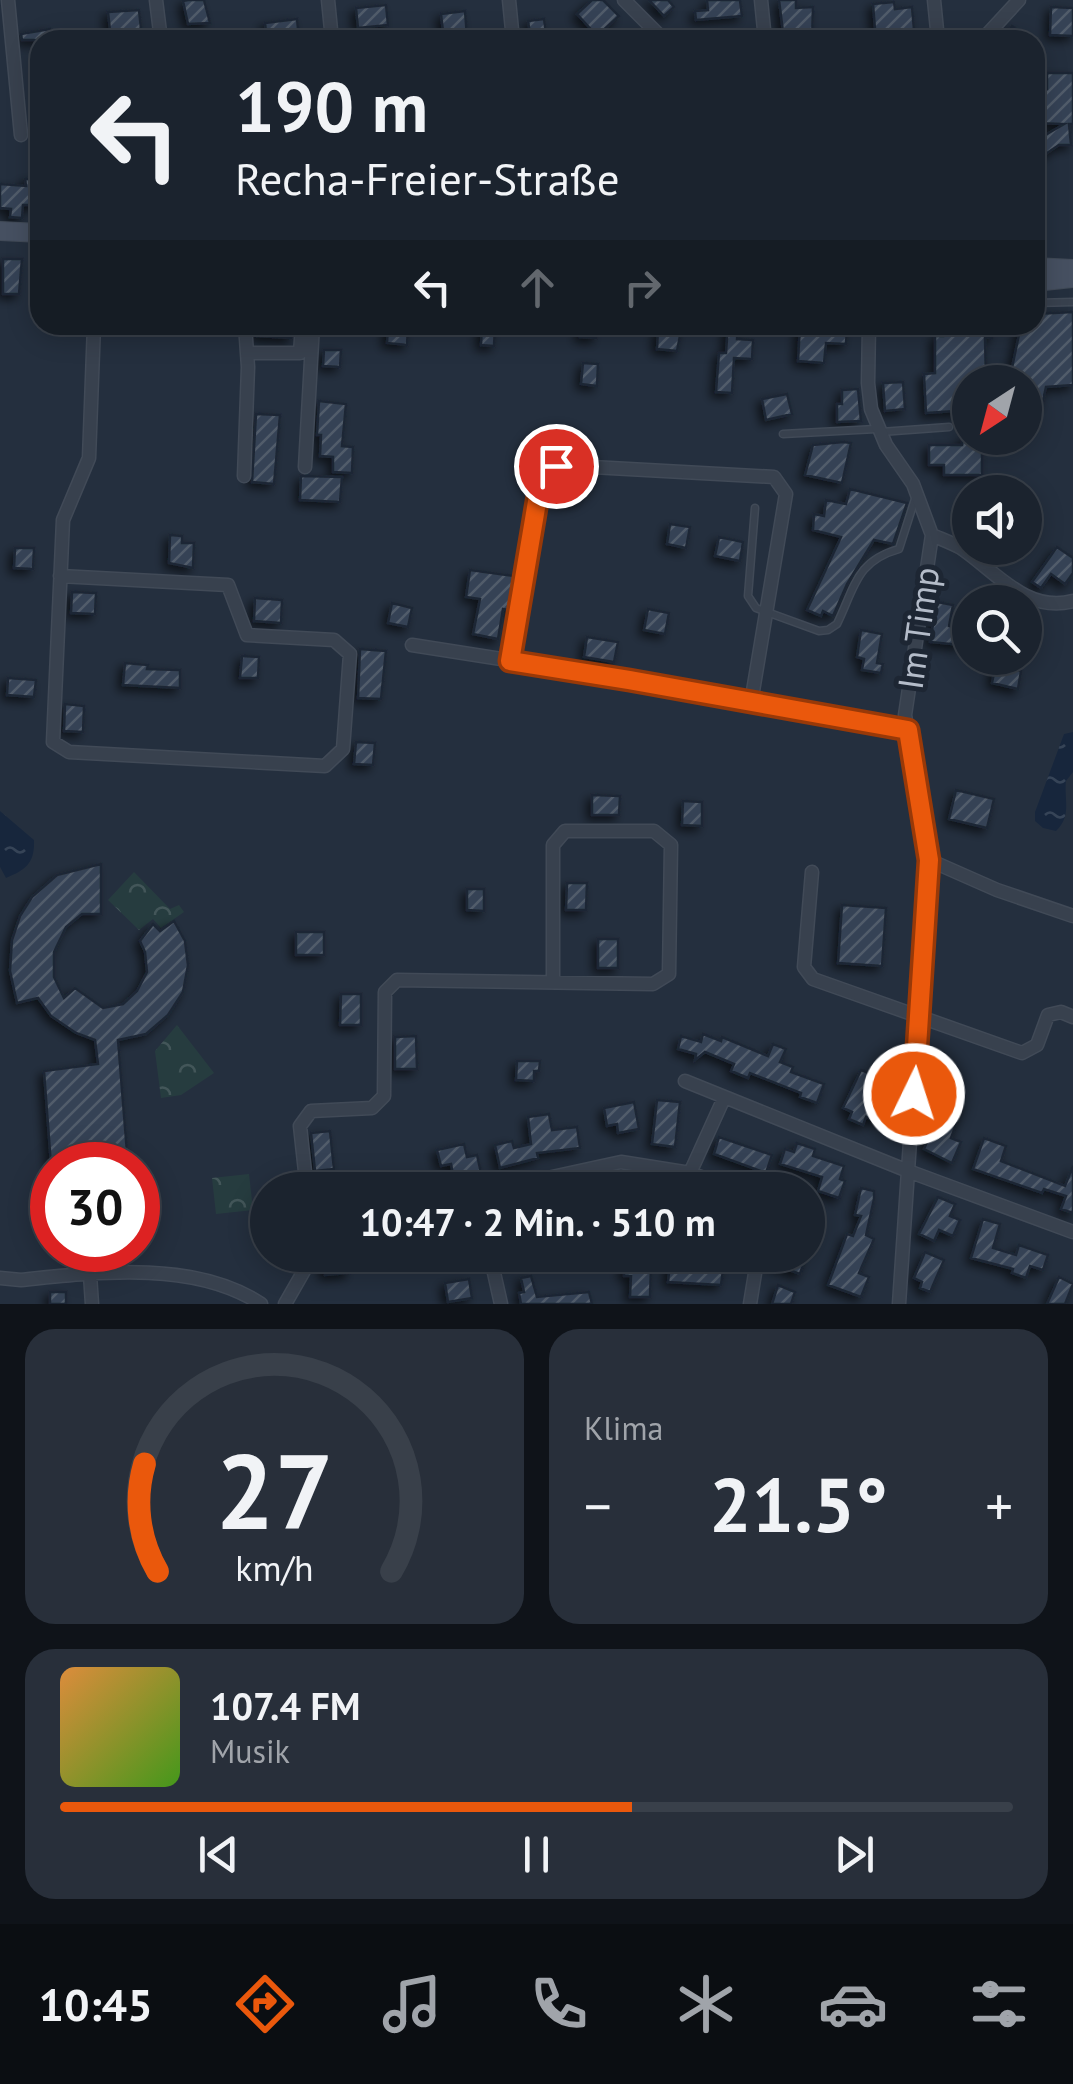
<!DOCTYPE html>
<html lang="de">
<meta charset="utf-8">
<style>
:root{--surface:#1b232e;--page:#282f3a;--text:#f1f3f6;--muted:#a0a4aa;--line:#39404a;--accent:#ea580c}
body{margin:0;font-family:"PT Sans",sans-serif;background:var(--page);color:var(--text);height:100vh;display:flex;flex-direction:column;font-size:38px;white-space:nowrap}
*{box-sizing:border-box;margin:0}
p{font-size:32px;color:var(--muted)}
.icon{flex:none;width:55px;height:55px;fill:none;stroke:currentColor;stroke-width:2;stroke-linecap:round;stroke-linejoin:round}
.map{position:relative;height:1304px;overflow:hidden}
.side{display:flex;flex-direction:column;gap:25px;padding:25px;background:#0f1319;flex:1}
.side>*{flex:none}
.hud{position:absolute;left:30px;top:30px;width:1015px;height:305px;border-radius:30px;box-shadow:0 5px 25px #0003,0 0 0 2px var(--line);background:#1b232e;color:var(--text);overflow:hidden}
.needle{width:65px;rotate:216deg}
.fabs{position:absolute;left:952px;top:365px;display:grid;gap:20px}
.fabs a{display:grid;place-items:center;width:90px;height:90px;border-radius:50%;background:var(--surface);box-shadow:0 5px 25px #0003,0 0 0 2px var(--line);font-size:50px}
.speed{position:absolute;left:30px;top:1142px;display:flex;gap:20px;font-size:50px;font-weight:700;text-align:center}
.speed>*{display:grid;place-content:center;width:130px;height:130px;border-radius:50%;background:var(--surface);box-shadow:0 5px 25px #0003,0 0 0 2px var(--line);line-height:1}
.speed .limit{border:15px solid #d22;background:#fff;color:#111}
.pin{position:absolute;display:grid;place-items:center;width:85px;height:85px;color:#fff;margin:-42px;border:5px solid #fff;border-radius:50%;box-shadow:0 2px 10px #0007}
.me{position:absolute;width:110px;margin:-55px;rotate:4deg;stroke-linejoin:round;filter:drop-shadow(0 0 8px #0008)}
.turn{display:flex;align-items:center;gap:35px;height:210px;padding:0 40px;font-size:45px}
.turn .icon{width:130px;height:130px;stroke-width:2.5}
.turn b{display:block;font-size:70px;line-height:85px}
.lanes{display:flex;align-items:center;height:95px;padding:0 40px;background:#0003;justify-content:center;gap:50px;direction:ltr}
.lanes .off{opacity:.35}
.big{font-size:75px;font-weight:700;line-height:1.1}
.side .tile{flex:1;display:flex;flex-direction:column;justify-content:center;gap:15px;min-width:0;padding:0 35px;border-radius:30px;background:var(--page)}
.side .dial{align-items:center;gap:0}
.dial svg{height:260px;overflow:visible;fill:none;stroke:var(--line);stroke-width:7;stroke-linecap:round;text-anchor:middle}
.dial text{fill:var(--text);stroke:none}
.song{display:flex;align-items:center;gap:30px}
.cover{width:120px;height:120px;border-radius:15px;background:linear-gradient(135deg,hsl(30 70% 55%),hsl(100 70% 35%))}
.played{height:10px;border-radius:5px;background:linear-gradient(90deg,var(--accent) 60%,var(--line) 60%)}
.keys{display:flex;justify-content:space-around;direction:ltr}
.heat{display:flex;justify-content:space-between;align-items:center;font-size:55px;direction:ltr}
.side .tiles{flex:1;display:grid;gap:25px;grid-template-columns:1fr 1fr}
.tile:last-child{grid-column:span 2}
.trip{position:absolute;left:250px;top:1172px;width:575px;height:100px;border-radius:50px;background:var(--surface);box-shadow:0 5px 25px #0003,0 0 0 2px var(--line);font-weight:700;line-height:100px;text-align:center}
.dock{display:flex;height:160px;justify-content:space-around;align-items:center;background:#0b0e12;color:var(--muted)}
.dock .icon{width:70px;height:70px}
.dock .active{color:var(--accent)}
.dock b{font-size:45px;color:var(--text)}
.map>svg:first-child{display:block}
.park{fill:url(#park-crowns)}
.water{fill:url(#water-ripples)}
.building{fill:url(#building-hatch);stroke:#1f2835;stroke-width:2.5;filter:url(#shadow)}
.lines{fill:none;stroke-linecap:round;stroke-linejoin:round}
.lane-casing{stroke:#414a57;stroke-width:9}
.street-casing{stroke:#414a57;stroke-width:15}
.secondary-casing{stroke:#414a57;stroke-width:20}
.lane{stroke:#38414e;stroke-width:6}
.street{stroke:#38414e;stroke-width:12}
.secondary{stroke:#465061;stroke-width:18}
.route-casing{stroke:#983908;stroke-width:25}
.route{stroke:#ea580c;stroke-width:18}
.labels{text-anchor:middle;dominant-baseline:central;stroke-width:10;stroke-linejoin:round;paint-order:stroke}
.street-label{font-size:35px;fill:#b4bcc9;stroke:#1d2633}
</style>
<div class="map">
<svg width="1073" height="1304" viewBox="0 0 1073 1304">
<defs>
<pattern id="park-crowns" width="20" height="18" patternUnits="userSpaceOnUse" patternTransform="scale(2.5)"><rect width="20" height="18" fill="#263c3f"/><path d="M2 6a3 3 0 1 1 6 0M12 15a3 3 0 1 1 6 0" fill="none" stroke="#435659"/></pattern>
<pattern id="water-ripples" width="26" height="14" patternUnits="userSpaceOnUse" patternTransform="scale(2.5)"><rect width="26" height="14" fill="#17263c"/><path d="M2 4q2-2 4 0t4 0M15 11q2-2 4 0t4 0" fill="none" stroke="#364457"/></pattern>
<pattern id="building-hatch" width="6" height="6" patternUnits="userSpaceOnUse" patternTransform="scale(2.5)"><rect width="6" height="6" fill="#364354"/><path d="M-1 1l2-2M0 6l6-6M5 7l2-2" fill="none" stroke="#515c6b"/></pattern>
<filter id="shadow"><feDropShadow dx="-4.5" dy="4.5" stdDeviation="5" flood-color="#0009"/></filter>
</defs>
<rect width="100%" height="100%" fill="#242f3e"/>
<!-- park -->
<path class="park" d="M134,872L170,909L179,905L184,912L161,928L153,919L139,930L108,900Z
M177,1025L214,1073L181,1095L161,1098L155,1051Z
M249,1174L253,1210L216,1214L212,1178Z"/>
<!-- water -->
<path class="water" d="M1073,732V772L1066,781C1064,800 1072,816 1056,831L1043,828L1035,821V812L1064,734Z
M0,811L34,840C35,863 26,870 6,878L0,867Z"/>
<!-- building -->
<path class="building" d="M188,0H204L210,23L188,24L183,1Z
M592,0H603L619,16L597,36L577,14Z
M649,0H668L674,7L664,16Z
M707,0H740L742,16L696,20L695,11L708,10Z
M779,0H796V8L813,7L812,40H784Z
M894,2L895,9L912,7L914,30L875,29L873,4Z
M386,5L388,25L358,28L356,8Z
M1051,7L1073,8V36L1050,35Z
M139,10L142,38L111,40L108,12Z
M465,11L467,37L444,40L441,14Z
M297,19L299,39L267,40L265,23Z
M544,19L547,40H531L528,21Z
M1012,26L1030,40H1001Z
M50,29L52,40H22L21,34Z
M1047,73H1073V124H1069L1071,145H1059L1044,155L1035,141L1064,124L1035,123V89H1047Z
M40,178V205H23L22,218L10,217L11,209L0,208V184L26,186L25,179Z
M3,259H22L19,294H3Z
M1073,312V385L1046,387L1042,405L1025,401V382H1009L1021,325H1035V314Z
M258,325H292L291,338L257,336Z
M388,325H408L407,345L387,343Z
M482,325H495L494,346L481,345Z
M581,325H596V338L580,337Z
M666,325H682L677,351L657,349L658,329L665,330Z
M728,325H738L737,339L753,340L752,359L734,358L732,393L716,392L719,353H726Z
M800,325H847L846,344L826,343L824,363L798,361Z
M943,325H992V338L985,337L986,382H970V410L926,413L924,374L935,373V336H943Z
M324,350H341L340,367L323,366Z
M583,363L598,364L597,386L581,384Z
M903,382L905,409L885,411L883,383Z
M858,389L861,421L837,422V404H842V390Z
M787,394L792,414L766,420L762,399Z
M319,401L346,404L342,446L353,447L352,473L333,472V457L320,456L321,435H317Z
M256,414L280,415L274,484L252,482Z
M962,438H982V475H944V465H929V445H962Z
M843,442L851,443L842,483L805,475L813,445Z
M301,476L342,477L340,502L300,500Z
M561,478L581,482L578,499L558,495Z
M850,489L907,503L893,544L874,540L847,584L833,616L823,611L821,616L807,610L841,537L813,530L814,514L824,516L826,500L846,504Z
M670,524L690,527L686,548L667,544Z
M170,535L182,536V543H194L193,568L169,563Z
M719,537L743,542L740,561L715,556Z
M1057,547L1073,558V573L1065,584L1051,574L1041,588L1032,582Z
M15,548H34L33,569L14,568Z
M470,570L514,576L508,610L503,609L498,639L473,634L480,599L466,597Z
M72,592L96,593L95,614L71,613Z
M255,598L282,600L281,623L254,621Z
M937,602L953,605L949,626L964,629L961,645L930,642Z
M392,603L412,608L408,627L388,623Z
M648,609L669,613L665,634L644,630Z
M861,630L882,634L877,663L883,664L881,673L862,670L864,659L857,657Z
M587,637L618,642L614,662L584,657Z
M360,649L386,651L381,699L358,698Z
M242,656L259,657L258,678H240Z
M997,658H1017L1014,669L1021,671L1018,689L992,683Z
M125,663L148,665L147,669L180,670V688L123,685Z
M8,678L36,680L34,697L7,695Z
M65,704L84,706L83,732L64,731Z
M356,742L375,743L373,765L354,764Z
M956,790L994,799L987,828L949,819Z
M592,795L620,796L619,815H592Z
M683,801L702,802V826L682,825Z
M101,864V914H82L66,927L54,952V977L64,998L75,988L103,1008L123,1004L137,991L147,972L145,952L140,941L153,924L160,931L174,921L185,941L188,965L183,992L168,1015L146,1034L118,1040L128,1165H51L44,1071L98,1064L95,1040L76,1033L51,1016L38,998L17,1003L10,971L12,940L20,916L32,897L57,875Z
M567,883H587L586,910H566Z
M467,889H484V911L467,910Z
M842,905L886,908L882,966L838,963Z
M296,932H324V955H296Z
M598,939H618V968H598Z
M341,994H361V1025H340Z
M703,1034L721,1041L722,1037L768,1056L773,1044L786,1049L780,1062L793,1067L791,1072L824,1084L817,1103L800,1097L801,1093L750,1073L748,1078L731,1071L734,1064L705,1052L695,1060L696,1054L678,1049L681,1036L701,1042Z
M416,1036L417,1069H395V1037Z
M517,1061H540L539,1071H534V1081L516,1080Z
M861,1070L884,1079L873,1105L881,1109L876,1122L866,1117L863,1125L849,1119L852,1112L843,1108Z
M934,1092L964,1102L951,1138L961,1142L952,1163L924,1149L939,1115L927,1111Z
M657,1100L680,1102L675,1147L652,1144Z
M634,1102L639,1129L618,1133L617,1124L607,1126L604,1108Z
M549,1114L552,1130L577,1127L580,1148L537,1153L538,1158L500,1168L495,1145L512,1141L514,1148L531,1144L528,1117Z
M330,1131L334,1169L315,1171L311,1133Z
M719,1137L772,1155L766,1173L714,1154Z
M984,1138L1006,1146L1001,1161L1065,1186L1073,1166V1213L1061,1209L1066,1196L1044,1189L1042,1193L973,1169Z
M797,1143L815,1149L813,1156L844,1166L840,1179L845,1181L839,1198L818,1191L822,1177L780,1164L785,1149L794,1152Z
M464,1144L467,1157L477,1155L481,1173L454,1179L451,1164L441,1166L437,1150Z
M638,1179L670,1183V1190H637Z
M861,1188L874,1191V1199L866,1235L874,1239L859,1273L869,1277L861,1297L828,1285L847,1234L853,1236L861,1216L855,1215Z
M938,1197L955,1204L950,1216L960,1220L953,1236L939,1230L934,1241L919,1234Z
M983,1219L1000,1224L993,1248L1016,1255L1019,1245L1048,1255L1043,1270L1030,1266L1026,1278L1012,1273L1013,1269L971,1258Z
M925,1252L944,1260L930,1292L920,1288L922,1282L914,1278Z
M348,1255L349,1273L325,1275L323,1256Z
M671,1255L699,1258L700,1255H725L721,1285L668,1282Z
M774,1255H806L800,1274L771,1263Z
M624,1265L651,1266L650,1297H630L631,1276H624Z
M531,1276L537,1297L589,1292L592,1304H521L519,1293L524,1292L521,1278Z
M1059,1277L1073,1284L1065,1304H1047Z
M469,1279L472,1298L448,1302L445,1283Z
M778,1285L795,1292L791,1304H772Z
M50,1292H66V1304H50Z"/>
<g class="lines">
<defs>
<path id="lane" d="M1035,303L1073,302
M881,432L949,427
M783,434L876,429
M755,508L748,596L756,608L819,631L828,630L837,624C855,587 856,561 899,549L915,499"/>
<path id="street" d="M8,0L21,135
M156,0L161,40
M328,0L332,40
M509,0L513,40
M624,0L664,40
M761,0L765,40
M934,0L938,40
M982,40L1019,0
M869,325L868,383L871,409L886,445L913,484L932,535L905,715L929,860L899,1304
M248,353H300L302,325
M305,467L313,325
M244,476L248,367L245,325
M932,535C941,539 952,543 961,548C995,571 1027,614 1073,601
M60,576L228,585L247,635L334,640L350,654L343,749L325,766L69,752L53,742L63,520L89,458L94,325
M412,645L629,679L908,730
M510,661L540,483L556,465L774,477L786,494L751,703
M929,860L997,890L1073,916
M812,872L804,967L813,979L1022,1053L1037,1045L1048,1015L1061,1012L1073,1017
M685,1081L908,1171L1073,1232
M690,1173L724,1098
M307,1190L300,1126L311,1111L372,1108L384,1096L385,992L397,980L653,984L669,974L671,845L654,831H565L553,845V982
M493,1190L621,1162L690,1173L738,1190
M490,1255L501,1304
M90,1275L92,1304
M0,1278L21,1280C97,1272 195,1260 261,1304
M285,1304L313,1255
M750,1304L758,1255"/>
<path id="secondary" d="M0,231L40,233
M1035,267L1073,269
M1035,282L1073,278"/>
</defs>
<!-- lane casing -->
<use href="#lane" class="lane-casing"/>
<!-- street casing -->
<use href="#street" class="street-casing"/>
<!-- secondary casing -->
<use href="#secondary" class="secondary-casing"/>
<!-- lane -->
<use href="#lane" class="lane"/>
<!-- street -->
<use href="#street" class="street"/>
<!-- secondary -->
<use href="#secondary" class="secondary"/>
</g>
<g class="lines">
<defs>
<path id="route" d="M556,466L540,484L510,661L629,680L908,730L929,860L914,1094"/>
</defs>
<!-- route casing -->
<use href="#route" class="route-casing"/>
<!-- route -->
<use href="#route" class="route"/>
</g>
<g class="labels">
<!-- street labels -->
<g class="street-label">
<text transform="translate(918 628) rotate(-82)">Im Timp</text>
</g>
</g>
</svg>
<div class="fabs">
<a><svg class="needle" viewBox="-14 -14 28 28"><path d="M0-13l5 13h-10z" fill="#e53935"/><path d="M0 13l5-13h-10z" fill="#a0a4aa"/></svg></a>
<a><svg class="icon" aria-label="sound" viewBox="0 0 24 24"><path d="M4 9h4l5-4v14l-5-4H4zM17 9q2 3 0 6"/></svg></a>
<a><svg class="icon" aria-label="search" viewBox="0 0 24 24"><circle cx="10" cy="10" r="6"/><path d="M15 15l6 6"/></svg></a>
</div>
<div class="speed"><div class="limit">30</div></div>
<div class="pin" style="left:556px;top:466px;background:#d93025"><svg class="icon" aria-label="arrive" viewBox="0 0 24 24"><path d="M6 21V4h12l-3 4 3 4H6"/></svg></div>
<svg class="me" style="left:914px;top:1094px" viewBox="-20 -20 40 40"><circle r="17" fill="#ea580c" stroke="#fff" stroke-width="3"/><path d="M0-11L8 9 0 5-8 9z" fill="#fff"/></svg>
<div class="trip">10:47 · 2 Min. · 510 m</div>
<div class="hud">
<div class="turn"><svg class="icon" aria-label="left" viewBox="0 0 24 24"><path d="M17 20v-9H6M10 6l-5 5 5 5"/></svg><div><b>190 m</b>Recha-Freier-Straße</div></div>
<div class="lanes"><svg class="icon" aria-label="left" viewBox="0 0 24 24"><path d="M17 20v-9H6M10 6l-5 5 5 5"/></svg><svg class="icon off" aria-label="ahead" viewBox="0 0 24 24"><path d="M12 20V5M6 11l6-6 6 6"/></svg><svg class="icon off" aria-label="right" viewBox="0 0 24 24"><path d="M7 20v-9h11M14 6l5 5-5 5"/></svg></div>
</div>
</div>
<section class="side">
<div class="tiles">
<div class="tile dial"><svg viewBox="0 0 100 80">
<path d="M14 69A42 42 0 1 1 86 69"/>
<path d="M14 69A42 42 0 0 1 10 36" stroke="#ea580c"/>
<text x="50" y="56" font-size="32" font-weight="700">27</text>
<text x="50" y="72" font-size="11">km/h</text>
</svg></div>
<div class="tile"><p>Klima</p>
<div class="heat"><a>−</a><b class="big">21.5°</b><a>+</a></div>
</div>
<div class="tile">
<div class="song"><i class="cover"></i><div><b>107.4 FM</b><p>Musik</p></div></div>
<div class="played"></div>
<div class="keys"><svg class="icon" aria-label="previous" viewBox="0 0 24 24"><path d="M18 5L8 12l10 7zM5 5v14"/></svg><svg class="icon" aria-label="pause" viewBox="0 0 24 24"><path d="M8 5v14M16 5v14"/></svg><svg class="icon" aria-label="next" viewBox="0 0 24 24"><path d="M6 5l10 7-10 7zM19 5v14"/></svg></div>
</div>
</div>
</section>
<nav class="dock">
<b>10:45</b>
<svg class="icon active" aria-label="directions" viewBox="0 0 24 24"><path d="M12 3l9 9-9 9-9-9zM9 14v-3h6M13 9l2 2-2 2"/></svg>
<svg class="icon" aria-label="music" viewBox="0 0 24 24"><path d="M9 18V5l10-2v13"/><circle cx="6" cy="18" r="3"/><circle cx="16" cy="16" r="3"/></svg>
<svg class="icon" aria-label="phone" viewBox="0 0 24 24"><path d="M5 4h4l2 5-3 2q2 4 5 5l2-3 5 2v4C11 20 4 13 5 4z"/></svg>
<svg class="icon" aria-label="climate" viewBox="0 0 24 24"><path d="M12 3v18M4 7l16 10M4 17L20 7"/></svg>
<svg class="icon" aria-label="car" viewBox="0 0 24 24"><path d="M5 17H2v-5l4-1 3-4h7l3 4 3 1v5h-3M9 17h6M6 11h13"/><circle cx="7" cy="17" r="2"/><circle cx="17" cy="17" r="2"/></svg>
<svg class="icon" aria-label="filters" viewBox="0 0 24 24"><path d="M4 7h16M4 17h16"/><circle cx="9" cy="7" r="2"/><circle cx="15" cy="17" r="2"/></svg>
</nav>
